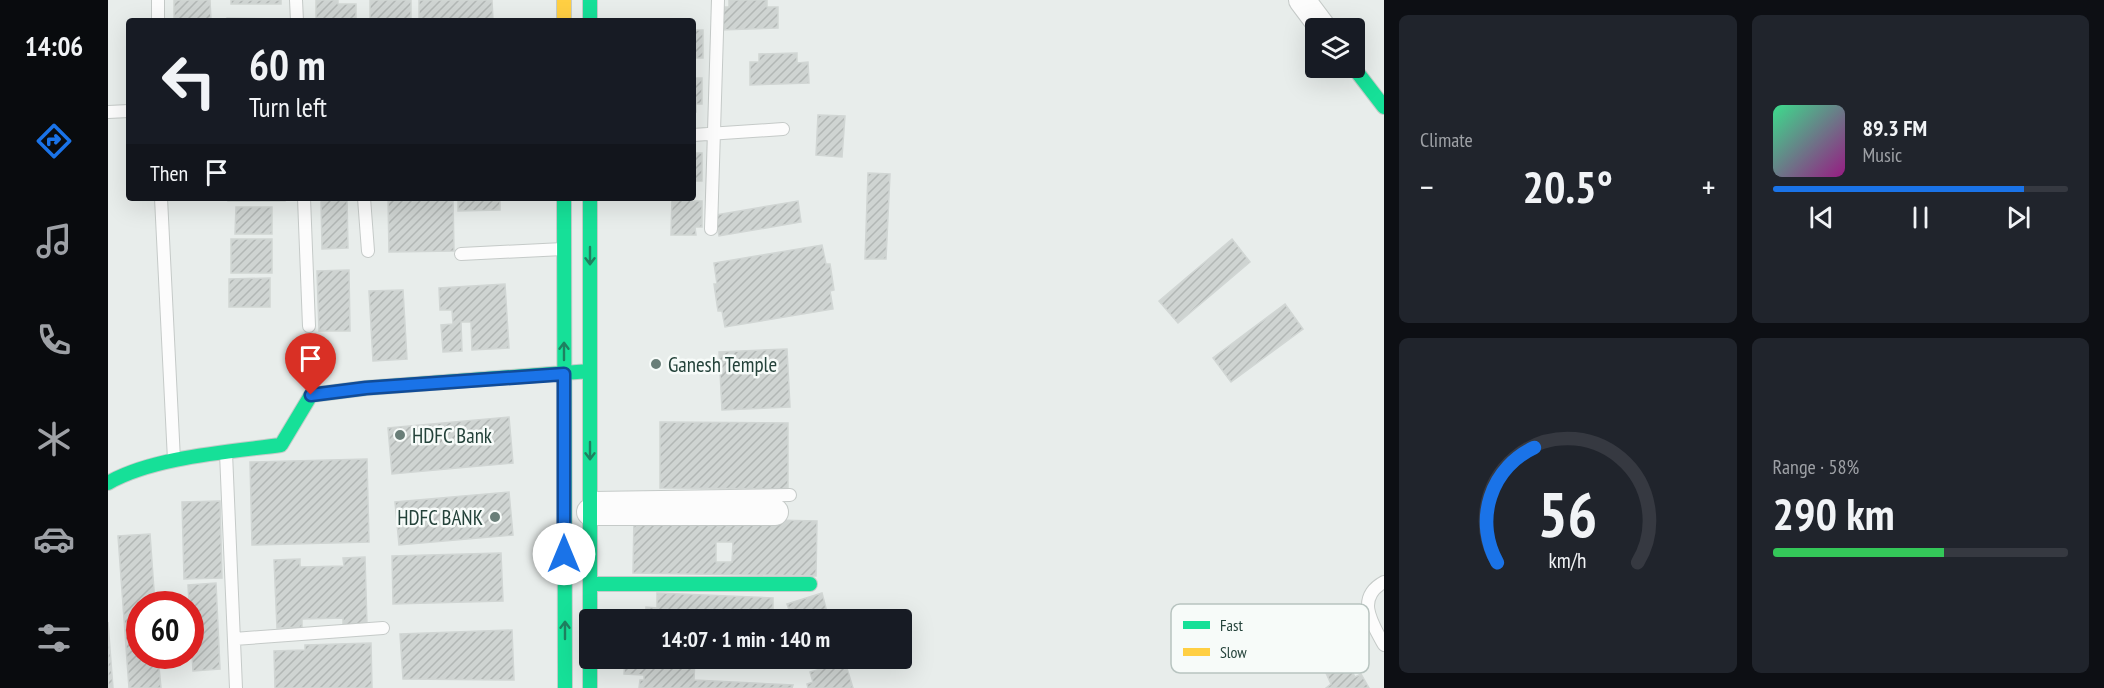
<!DOCTYPE html>
<meta charset="utf-8">
<style>
:root{--surface:#171b24;--page:#20242c;--text:#f1f3f6;--muted:#9ea1a6;--line:#363941;--accent:#1a73e8}
body{margin:0;font-family:"PT Sans Narrow",sans-serif;background:var(--page);color:var(--text);height:100vh;display:flex;flex-direction:column;font-size:22px;white-space:nowrap}
*{box-sizing:border-box;margin:0}
p{font-size:20px;color:var(--muted)}
.icon{flex:none;width:33px;height:33px;fill:none;stroke:currentColor;stroke-width:2;stroke-linecap:round;stroke-linejoin:round}
.map{position:relative;flex:1;overflow:hidden}
.sheet{display:flex;flex-direction:column;gap:15px;padding:15px;background:#0d0f14;width:720px}
.sheet>*{flex:none}
.hud{position:absolute;left:18px;top:18px;width:570px;height:183px;border-radius:6px;box-shadow:0 6px 24px #0002;background:#171b24;color:var(--text);overflow:hidden}
.buttons{position:absolute;left:1197px;top:18px;display:grid;gap:12px}
.buttons a{display:grid;place-items:center;width:60px;height:60px;border-radius:6px;background:var(--surface);box-shadow:0 6px 24px #0002;font-size:30px}
.speed{position:absolute;left:18px;top:591px;display:flex;gap:12px;font-size:30px;font-weight:700;text-align:center}
.speed>*{display:grid;place-content:center;width:78px;height:78px;border-radius:50%;background:var(--surface);box-shadow:0 6px 24px #0002;line-height:1}
.speed .limit{border:9px solid #d22;background:#fff;color:#111}
.pin{position:absolute;display:grid;place-items:center;width:51px;height:51px;color:#fff;margin:-62px -26px;border-radius:50% 50% 50% 0;rotate:-45deg;box-shadow:0 0 6px #0007}
.pin .icon{rotate:45deg}
.me{position:absolute;width:66px;margin:-33px;rotate:0deg;stroke-linejoin:round;filter:drop-shadow(0 0 4px #0008)}
.turn{display:flex;align-items:center;gap:21px;height:126px;padding:0 24px;font-size:27px}
.turn .icon{width:78px;height:78px;stroke-width:2.5}
.turn b{display:block;font-size:42px;line-height:51px}
.then{display:flex;align-items:center;height:57px;padding:0 24px;background:#0003;gap:12px;font-size:22px}
.big{font-size:45px;font-weight:600;line-height:1.1}
.sheet .tile{flex:1;display:flex;flex-direction:column;justify-content:center;gap:9px;min-width:0;padding:0 21px;border-radius:9px;background:var(--page)}
.sheet .dial{align-items:center;gap:0}
.dial svg{height:156px;overflow:visible;fill:none;stroke:var(--line);stroke-width:7;stroke-linecap:round;text-anchor:middle}
.dial text{fill:var(--text);stroke:none}
.song{display:flex;align-items:center;gap:18px}
.cover{width:72px;height:72px;border-radius:9px;background:linear-gradient(135deg,hsl(150 70% 55%),hsl(310 70% 35%))}
.played{height:6px;border-radius:3px;background:linear-gradient(90deg,var(--accent) 85%,var(--line) 85%)}
.keys{display:flex;justify-content:space-around;direction:ltr}
.heat{display:flex;justify-content:space-between;align-items:center;font-size:33px;direction:ltr}
.charge{height:9px;border-radius:4px;background:linear-gradient(90deg,#34c759 58%,var(--line) 0)}
.sheet .tiles{flex:1;display:grid;gap:15px;grid-template-columns:repeat(2,1fr)}
.trip{position:absolute;left:471px;top:609px;width:333px;height:60px;border-radius:6px;background:var(--surface);box-shadow:0 6px 24px #0002;font-weight:600;line-height:60px;text-align:center}
main{display:flex;flex:1;min-height:0}
.tabs{display:flex;flex-direction:column;width:108px;justify-content:space-around;align-items:center;background:#090b0e;color:var(--muted)}
.tabs .icon{width:42px;height:42px}
.tabs .on{color:var(--accent)}
.tabs b{font-size:27px;color:var(--text)}
.map>svg:first-child{display:block}
.building{fill:url(#building-hatch);stroke:#d1d6d4;stroke-width:1.5;fill-rule:evenodd}
.lines{fill:none;stroke-linecap:round;stroke-linejoin:round}
.lane-casing{stroke:#c5cac8;stroke-width:14}
.street-casing{stroke:#c5cac8;stroke-width:28}
.fast-casing{stroke:#c3cbc8;stroke-width:16}
.slow-casing{stroke:#c3cbc8;stroke-width:16}
.lane{stroke:#fcfcfc;stroke-width:12}
.street{stroke:#fcfcfc;stroke-width:26}
.fast{stroke:#16e098;stroke-width:14}
.slow{stroke:#ffcf43;stroke-width:14}
.oneway{stroke:#1e8160}
.route-casing{stroke:#114b97;stroke-width:15}
.route{stroke:#1a73e8;stroke-width:10}
.poi-dot{fill:#697e78;stroke:#f7fbf9;stroke-width:2}
.labels{text-anchor:middle;dominant-baseline:central;stroke-width:5;stroke-linejoin:round;paint-order:stroke}
.poi-label{font-size:21px;fill:#24423a;stroke:#f7fbf9;text-anchor:start}
.key{fill:#f7fbf9;stroke:#b8c4c0;stroke-width:1.5}
.key-label{font-size:16px;fill:#24423a}
</style>
<main>
<nav class="tabs">
<b>14:06</b>
<svg class="icon on" aria-label="directions" viewBox="0 0 24 24"><path d="M12 3l9 9-9 9-9-9zM9 14v-3h6M13 9l2 2-2 2"/></svg>
<svg class="icon" aria-label="music" viewBox="0 0 24 24"><path d="M9 18V5l10-2v13"/><circle cx="6" cy="18" r="3"/><circle cx="16" cy="16" r="3"/></svg>
<svg class="icon" aria-label="phone" viewBox="0 0 24 24"><path d="M5 4h4l2 5-3 2q2 4 5 5l2-3 5 2v4C11 20 4 13 5 4z"/></svg>
<svg class="icon" aria-label="climate" viewBox="0 0 24 24"><path d="M12 3v18M4 7l16 10M4 17L20 7"/></svg>
<svg class="icon" aria-label="car" viewBox="0 0 24 24"><path d="M5 17H2v-5l4-1 3-4h7l3 4 3 1v5h-3M9 17h6M6 11h13"/><circle cx="7" cy="17" r="2"/><circle cx="17" cy="17" r="2"/></svg>
<svg class="icon" aria-label="filters" viewBox="0 0 24 24"><path d="M4 7h16M4 17h16"/><circle cx="9" cy="7" r="2"/><circle cx="15" cy="17" r="2"/></svg>
</nav>
<div class="map">
<svg width="1276" height="688" viewBox="0 0 1276 688">
<defs>
<pattern id="building-hatch" width="6" height="6" patternUnits="userSpaceOnUse" patternTransform="scale(1.5)"><rect width="6" height="6" fill="#cfd4d2"/><path d="M-1 1l2-2M0 6l6-6M5 7l2-2" fill="none" stroke="#b2b7b5"/></pattern>
</defs>
<rect width="100%" height="100%" fill="#e8edeb"/>
<!-- building -->
<path class="building" d="M66,0H102L103,21H66Z
M123,0H173V4H123Z
M208,0H230V4H248V21H208Z
M262,0H303V21H262Z
M311,0H384L385,21H311Z
M621,0H659V7H670V28L612,30V7H621Z
M119,18L169,19V21H119Z
M585,23L587,30H595V58H585Z
M689,53V63L700,62L701,83L642,85V62H651V54Z
M585,78H594V104H588V112H585Z
M710,115L737,116L734,157L708,155Z
M585,146L586,153H594V181H585Z
M760,173L782,174L778,259H757Z
M120,198H177V201H120Z
M213,198H239L240,248L214,249Z
M280,198H345L346,251L281,252Z
M350,198H392V210L350,211Z
M564,198H583V201H594V227H587L588,235H563Z
M690,201L693,222L611,236L607,215Z
M128,207H164V234H127Z
M123,239H164V273H123Z
M1124,239L1142,262L1070,323L1051,301Z
M714,245L718,264H722L726,290L722,291L725,309L617,327L614,311H610L606,284H609L606,263Z
M241,270L242,331H211L209,271Z
M162,278V307H121V279Z
M397,284L401,348L364,350L363,322H353L354,351L335,352L333,325L345,324L344,310H332L331,288Z
M295,290L299,359L265,361L261,291Z
M1177,304L1195,329L1123,382L1105,358Z
M679,349L682,407L614,410L611,352Z
M401,417L405,463L284,474L280,428Z
M552,422L680,423V489L552,488Z
M259,459L261,542L144,545L142,462Z
M401,492L405,535L291,545L287,502Z
M112,501L114,578L76,579L74,502Z
M526,517L709,521L708,576L525,573ZM608,542H625L624,562H608Z
M42,534L47,604H32V656H50L53,688H21L10,536Z
M393,553L395,601L285,604L284,556Z
M257,557L259,625L235,626V618L194,619V627L169,628L166,560L192,559V567L236,566L235,558Z
M108,583L112,669L85,671L80,585Z
M549,593L665,598V620H537L538,607L549,608Z
M714,593L721,620H677L676,615L682,613L679,604Z
M1233,616L1244,638L1231,645L1247,677L1253,674L1261,688H1218L1223,684L1218,673L1222,671L1218,664L1214,666L1207,653L1201,656L1192,637Z
M0,622L5,688H0Z
M404,630L406,680L295,679L292,634Z
M263,643L264,688H167L166,651L197,650V645Z
M517,658H587L586,680L685,685L684,688H531L532,680H536V675L516,674Z
M737,662L745,688H700L699,684L705,682L702,672Z"/>
<g class="lines">
<defs>
<path id="lane" d="M188,0L189,21
M50,21V0
M0,112L21,111
M585,135L675,129
M53,198L66,460
M196,198L201,326
M256,198L260,251
M603,229L610,0
M353,254L455,249
M118,453L128,688
M484,498L682,495
M1276,582C1247,598 1264,623 1276,645
M126,639L275,628"/>
<path id="street" d="M1194,0L1215,28
M482,512H667"/>
<path id="fast" d="M482,0V21
M1246,68L1276,107
M456,198L457,688
M482,198V620
M0,483C45,457 121,452 173,445L203,395L258,388L482,371
M482,584H702
M482,658V688"/>
<path id="slow" d="M456,0V21"/>
</defs>
<!-- lane casing -->
<use href="#lane" class="lane-casing"/>
<!-- street casing -->
<use href="#street" class="street-casing"/>
<!-- fast casing -->
<use href="#fast" class="fast-casing"/>
<!-- slow casing -->
<use href="#slow" class="slow-casing"/>
<!-- lane -->
<use href="#lane" class="lane"/>
<!-- street -->
<use href="#street" class="street"/>
<!-- fast -->
<use href="#fast" class="fast"/>
<!-- slow -->
<use href="#slow" class="slow"/>
</g>
<!-- one-way arrows -->
<defs><path id="oneway-shaft" d="M-6 0H5M1.5-3L5.5 0L1.5 3" fill="none" stroke-width="1.6" stroke-linecap="round" stroke-linejoin="round" transform="scale(1.5)"/></defs>
<g class="oneway">
<use href="#oneway-shaft" transform="translate(482 256) rotate(90)"/>
<use href="#oneway-shaft" transform="translate(456 351) rotate(-90)"/>
<use href="#oneway-shaft" transform="translate(482 451) rotate(90)"/>
<use href="#oneway-shaft" transform="translate(457 630) rotate(-90)"/>
</g>
<g class="lines">
<defs>
<path id="route" d="M203,395L258,388L456,374V554"/>
</defs>
<!-- route casing -->
<use href="#route" class="route-casing"/>
<!-- route -->
<use href="#route" class="route"/>
</g>
<!-- markers -->
<g class="poi-dot">
<circle cx="548" cy="364" r="6"/>
<circle cx="292" cy="435" r="6"/>
<circle cx="387" cy="517" r="6"/>
</g>
<g class="labels">
<!-- poi labels -->
<g class="poi-label">
<text x="560" y="364">Ganesh Temple</text>
<text x="304" y="435">HDFC Bank</text>
<text x="375" y="517" text-anchor="end">HDFC BANK</text>
</g>
</g>
<!-- legend -->
<rect x="1063" y="604" width="198" height="69" rx="9" class="key"/>
<rect x="1075" y="621" width="27" height="8" fill="#16e098"/>
<rect x="1075" y="648" width="27" height="8" fill="#ffcf43"/>
<g class="key-label">
<text x="1112" y="631">Fast</text>
<text x="1112" y="658">Slow</text>
</g>
</svg>
<div class="buttons">
<a><svg class="icon" aria-label="layers" viewBox="0 0 24 24"><path d="M12 4l9 5-9 5-9-5zM3 14l9 5 9-5"/></svg></a>
</div>
<div class="speed"><div class="limit">60</div></div>
<div class="pin" style="left:203px;top:395px;background:#d93025"><svg class="icon" aria-label="arrive" viewBox="0 0 24 24"><path d="M6 21V4h12l-3 4 3 4H6"/></svg></div>
<svg class="me" style="left:456px;top:554px" viewBox="-20 -20 40 40"><circle r="19" fill="#fff"/><path d="M0-13L10 11 0 6-10 11z" fill="#1a73e8"/></svg>
<div class="trip">14:07 · 1 min · 140 m</div>
<div class="hud">
<div class="turn"><svg class="icon" aria-label="left" viewBox="0 0 24 24"><path d="M17 20v-9H6M10 6l-5 5 5 5"/></svg><div><b>60 m</b>Turn left</div></div>
<div class="then">Then<svg class="icon" aria-label="arrive" viewBox="0 0 24 24"><path d="M6 21V4h12l-3 4 3 4H6"/></svg></div>
</div>
</div>
<section class="sheet">
<div class="tiles">
<div class="tile"><p>Climate</p>
<div class="heat"><a>−</a><b class="big">20.5°</b><a>+</a></div>
</div>
<div class="tile">
<div class="song"><i class="cover"></i><div><b>89.3 FM</b><p>Music</p></div></div>
<div class="played"></div>
<div class="keys"><svg class="icon" aria-label="previous" viewBox="0 0 24 24"><path d="M18 5L8 12l10 7zM5 5v14"/></svg><svg class="icon" aria-label="pause" viewBox="0 0 24 24"><path d="M8 5v14M16 5v14"/></svg><svg class="icon" aria-label="next" viewBox="0 0 24 24"><path d="M6 5l10 7-10 7zM19 5v14"/></svg></div>
</div>
<div class="tile dial"><svg viewBox="0 0 100 80">
<path d="M14 69A42 42 0 1 1 86 69"/>
<path d="M14 69A42 42 0 0 1 33 10" stroke="#1a73e8"/>
<text x="50" y="56" font-size="32" font-weight="700">56</text>
<text x="50" y="72" font-size="11">km/h</text>
</svg></div>
<div class="tile"><p>Range · 58%</p><b class="big">290 km</b><div class="charge"></div></div>
</div>
</section>
</main>
